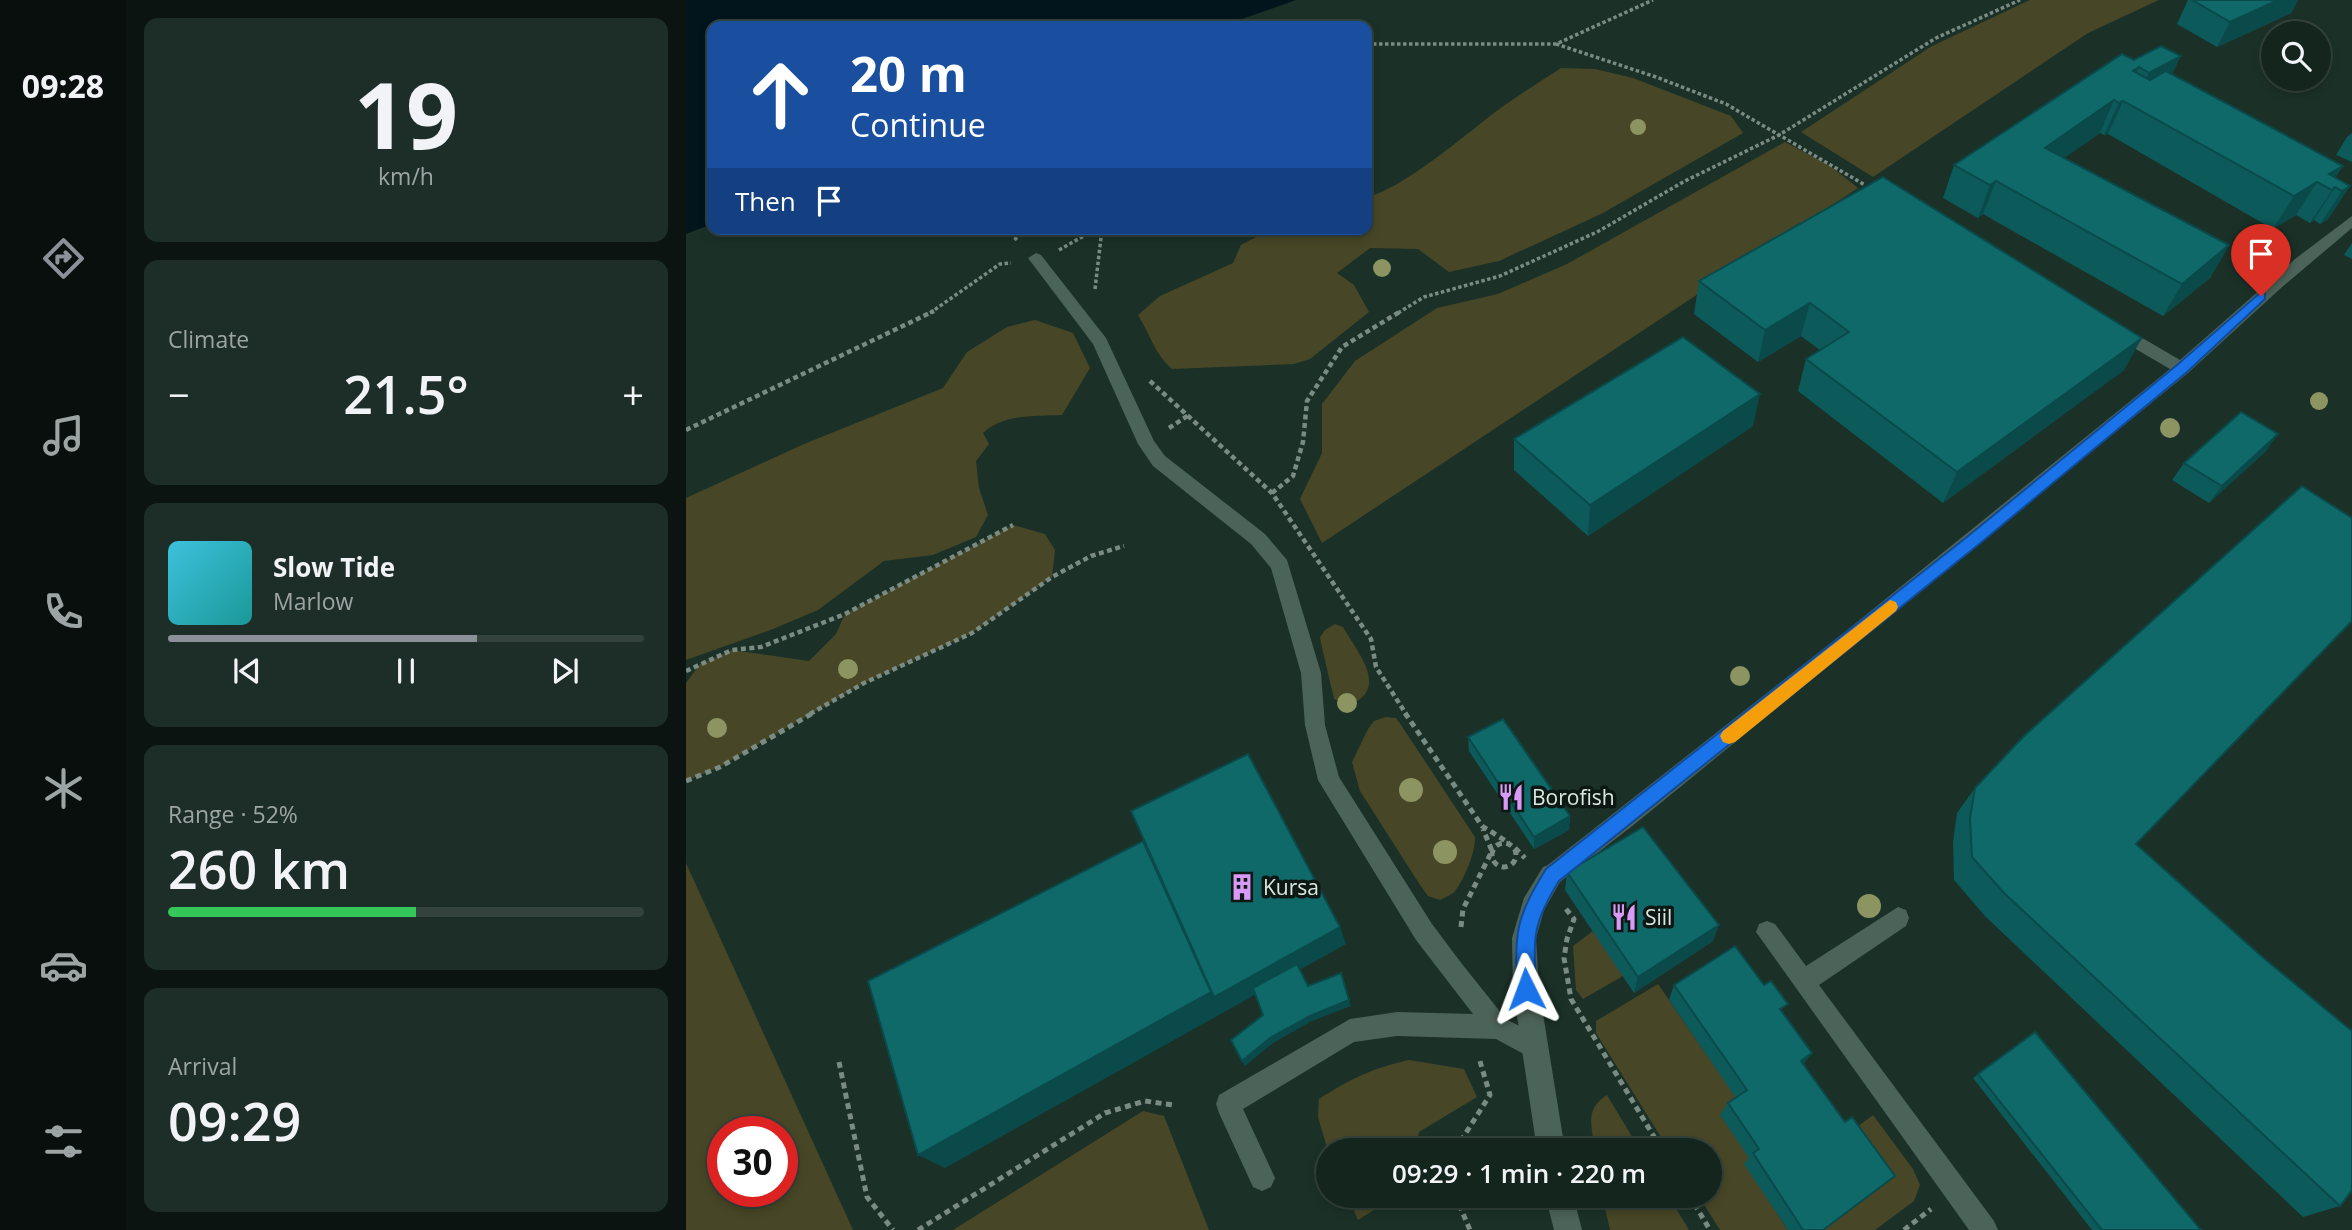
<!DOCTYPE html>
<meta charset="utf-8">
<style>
:root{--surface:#14251e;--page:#1d2d27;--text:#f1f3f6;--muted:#9da5a4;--line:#33423c;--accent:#8c9099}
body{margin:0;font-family:"Open Sans",sans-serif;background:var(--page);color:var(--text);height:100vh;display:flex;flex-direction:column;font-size:26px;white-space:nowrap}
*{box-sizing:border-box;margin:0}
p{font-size:23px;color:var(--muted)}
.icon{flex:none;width:38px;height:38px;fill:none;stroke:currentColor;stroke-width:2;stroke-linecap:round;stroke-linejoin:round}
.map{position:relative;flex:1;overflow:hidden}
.details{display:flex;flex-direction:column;gap:18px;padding:18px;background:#0b1410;width:560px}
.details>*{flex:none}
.top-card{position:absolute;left:21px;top:21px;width:665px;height:214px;border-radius:14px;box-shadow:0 4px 10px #0003,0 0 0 2px var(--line);background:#1a4fa0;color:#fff;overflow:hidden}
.controls{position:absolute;left:1575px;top:21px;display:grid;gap:14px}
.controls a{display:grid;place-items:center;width:70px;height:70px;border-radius:50%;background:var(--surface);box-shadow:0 4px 10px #0003,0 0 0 2px var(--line);font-size:35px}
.speed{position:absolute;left:21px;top:1116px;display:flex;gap:14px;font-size:35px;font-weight:700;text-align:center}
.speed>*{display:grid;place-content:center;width:91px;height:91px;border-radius:50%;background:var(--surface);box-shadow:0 4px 10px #0003,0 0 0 2px var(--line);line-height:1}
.speed .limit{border:10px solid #d22;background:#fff;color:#111}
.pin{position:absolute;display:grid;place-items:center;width:60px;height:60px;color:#fff;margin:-72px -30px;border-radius:50% 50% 50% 0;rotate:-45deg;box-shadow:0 0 7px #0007}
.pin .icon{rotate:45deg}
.me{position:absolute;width:77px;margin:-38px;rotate:357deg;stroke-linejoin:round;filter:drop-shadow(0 0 5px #0008)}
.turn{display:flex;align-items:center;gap:24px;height:147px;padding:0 28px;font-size:32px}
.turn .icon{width:91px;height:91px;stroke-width:2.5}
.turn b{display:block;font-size:49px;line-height:60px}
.then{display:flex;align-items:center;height:66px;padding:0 28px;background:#0003;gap:14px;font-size:26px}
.big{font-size:52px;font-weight:600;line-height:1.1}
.details .widget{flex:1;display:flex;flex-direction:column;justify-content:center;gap:10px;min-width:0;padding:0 24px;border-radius:14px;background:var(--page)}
.details .dial{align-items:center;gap:0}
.dial b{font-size:91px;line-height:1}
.song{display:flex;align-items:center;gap:21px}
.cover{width:84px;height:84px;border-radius:10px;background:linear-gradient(135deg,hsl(190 70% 55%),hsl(180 70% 35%))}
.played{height:7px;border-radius:4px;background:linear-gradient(90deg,var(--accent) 65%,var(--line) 65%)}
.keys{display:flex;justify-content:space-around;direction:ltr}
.heat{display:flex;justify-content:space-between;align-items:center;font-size:38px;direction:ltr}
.charge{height:10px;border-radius:5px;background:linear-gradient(90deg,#34c759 52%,var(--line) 0)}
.trip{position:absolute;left:630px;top:1138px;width:406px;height:70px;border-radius:35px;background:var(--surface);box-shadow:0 4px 10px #0003,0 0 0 2px var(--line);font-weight:600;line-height:70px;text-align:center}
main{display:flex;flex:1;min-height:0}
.dock{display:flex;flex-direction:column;width:126px;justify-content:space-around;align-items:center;background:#080f0c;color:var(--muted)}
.dock .icon{width:49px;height:49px}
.dock .active{color:var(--accent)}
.dock b{font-size:32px;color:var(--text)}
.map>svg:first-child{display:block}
.green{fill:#474626;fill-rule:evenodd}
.water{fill:#02151d}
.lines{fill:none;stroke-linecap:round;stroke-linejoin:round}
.path-far2{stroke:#798b83;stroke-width:3.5;stroke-dasharray:3.5 2.5;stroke-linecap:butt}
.path-far1{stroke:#798b83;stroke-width:4.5;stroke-dasharray:5 3.5;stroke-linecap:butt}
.path{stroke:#798b83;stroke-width:5;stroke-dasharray:6 4.5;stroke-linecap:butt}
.lane{fill:#4c6359;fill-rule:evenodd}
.street{fill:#4c6359;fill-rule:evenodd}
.tree{fill:#8c9461}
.wall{fill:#0d5a5a}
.shaded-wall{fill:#0a4a4a}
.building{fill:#0f6969;stroke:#0a4a4a;stroke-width:2}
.route{fill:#1a73e8;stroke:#114b97;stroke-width:2}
.slow{fill:#f59e0b}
.labels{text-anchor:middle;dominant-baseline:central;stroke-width:7;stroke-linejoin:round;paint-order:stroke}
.poi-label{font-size:21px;fill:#dae8e1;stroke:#0d1713;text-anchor:start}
</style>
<main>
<nav class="dock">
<b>09:28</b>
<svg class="icon active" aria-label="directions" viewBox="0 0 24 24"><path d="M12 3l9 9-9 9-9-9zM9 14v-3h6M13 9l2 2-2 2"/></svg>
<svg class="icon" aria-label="music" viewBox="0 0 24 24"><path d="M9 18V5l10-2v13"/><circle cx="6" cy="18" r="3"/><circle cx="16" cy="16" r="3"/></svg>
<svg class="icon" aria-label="phone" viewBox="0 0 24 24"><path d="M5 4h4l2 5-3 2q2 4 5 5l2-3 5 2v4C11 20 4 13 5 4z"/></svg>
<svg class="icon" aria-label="climate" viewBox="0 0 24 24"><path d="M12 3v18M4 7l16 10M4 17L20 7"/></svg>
<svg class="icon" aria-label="car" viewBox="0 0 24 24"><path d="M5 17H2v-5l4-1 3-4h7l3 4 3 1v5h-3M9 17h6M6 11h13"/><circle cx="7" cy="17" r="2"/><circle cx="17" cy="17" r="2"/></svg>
<svg class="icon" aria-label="filters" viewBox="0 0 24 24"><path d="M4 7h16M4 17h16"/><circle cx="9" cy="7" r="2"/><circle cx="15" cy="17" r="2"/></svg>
</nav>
<section class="details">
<div class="widget dial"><b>19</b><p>km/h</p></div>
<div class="widget"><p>Climate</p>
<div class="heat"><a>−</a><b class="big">21.5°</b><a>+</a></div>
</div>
<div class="widget">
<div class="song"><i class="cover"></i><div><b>Slow Tide</b><p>Marlow</p></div></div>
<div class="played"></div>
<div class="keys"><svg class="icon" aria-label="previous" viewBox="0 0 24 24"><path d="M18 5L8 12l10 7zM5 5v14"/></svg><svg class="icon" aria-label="pause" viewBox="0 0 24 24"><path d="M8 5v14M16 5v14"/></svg><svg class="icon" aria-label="next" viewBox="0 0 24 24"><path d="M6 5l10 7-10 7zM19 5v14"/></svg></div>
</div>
<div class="widget"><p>Range · 52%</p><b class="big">260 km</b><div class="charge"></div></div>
<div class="widget"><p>Arrival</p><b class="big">09:29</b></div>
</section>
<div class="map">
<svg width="1666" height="1230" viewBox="0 0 1666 1230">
<rect width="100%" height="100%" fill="#1b3128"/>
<!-- green -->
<path class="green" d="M1344,0H1473L1402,33L1187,177L1115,132L1246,46Z
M875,68L909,69L947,78L1045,116L1057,133L915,214L813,261L763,272L732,249L684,248L651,273L668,285L683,312L624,359L608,364L486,369C468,353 465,336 452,315L474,296L547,263L555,245L585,229H681V197C717,189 780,134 812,110C832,95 854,82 875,68Z
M1099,142L1143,165L1172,188L636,543L614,499L636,453V404L669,361L751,308L812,294L881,264Z
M349,320L387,333L404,368L376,415C350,416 317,414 297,433L303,444L290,461L293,488L302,515L290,537L247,555L198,561L132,610L87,629L0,660V498L118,444L257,388L281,352L321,327Z
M327,525L359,534L369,550L366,577L286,633L178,683L34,767L0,781V683L14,664L46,650L123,661L150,634L159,614Z
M649,624L657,627C671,652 704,688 664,705L648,699L635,643L634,637L639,630Z
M700,717L710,718L715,725L789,837C790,851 778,880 769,891C766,895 758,898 754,900L742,896L734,885L674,791L666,762L682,729L688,721Z
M0,863L167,1230H0ZM37,1132H96V1192H37Z
M907,931L937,976L897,999L890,990L887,946Z
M972,984L1054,1103L1035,1116L1065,1160L1059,1164L1102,1230H1034L1012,1195H1024V1150H983L910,1033V1021Z
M723,1060L778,1069L791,1097L733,1132L729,1150L642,1151L632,1117L633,1099C664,1079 687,1068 723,1060Z
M921,1095L954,1150H909C906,1125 898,1110 921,1095Z
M457,1111L478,1116L523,1230H267Z
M1187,1115L1227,1169L1234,1185L1228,1201L1189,1230H1136L1159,1136Z
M661,1195H712L672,1220Z
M916,1195H982L1003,1230H924Z"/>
<!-- water -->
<path class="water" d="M0,0H610L536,26H26V224L0,234Z"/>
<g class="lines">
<!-- path-far2 -->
<path class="path-far2" d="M681,44H870L967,0
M870,44L970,77L1040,104L1179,185
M320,229L332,241
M373,250L410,229
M409,289L416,229
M244,313L314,264L325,263
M712,313L738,297L814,276L911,232L999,181L1093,135L1250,38L1334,0"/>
<!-- path-far1 -->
<path class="path-far1" d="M464,381L586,493L685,639L690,667L720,714
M483,428L503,415
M0,430L248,311
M586,493L607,476L617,442L621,401L656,347L715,311
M0,671L46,650L75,647L159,614L327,525
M124,714L178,683L286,633L366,577L405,556L438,546"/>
<!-- path -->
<path class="path" d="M719,713L796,826L823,843
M0,781L34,767L127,713
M806 855a12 12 0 1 1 24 0a12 12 0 1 1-24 0Z
M829,848L839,858
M880,909L888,919L881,939L878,958L885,999L976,1150
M775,927L777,909L806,851L797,829
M153,1062L181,1197L207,1230
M769,1150L804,1095L793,1058
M769,1195L784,1230
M1003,1195L1024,1230
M232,1230L419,1113L459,1101L487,1105
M1218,1230L1245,1209"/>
<!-- lane -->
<path class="lane" d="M1666,216V228L1595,288L1502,373L950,823L874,882L866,885L858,882L855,875L858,868L1160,631L1484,369L1424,334L1422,330L1424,326H1436L1494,360L1609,259Z
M350,253L355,255L420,338L468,441L479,456L579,534L601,560L635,673L639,725L653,777L746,924L776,964L820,1019L858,1039L861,1048L858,1057L849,1060L810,1039L711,1036L668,1042L557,1109L589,1178L585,1187L576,1191L567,1187L533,1113L530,1104L533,1095L664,1019L711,1012L787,1014L730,940L632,780L619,725L615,673L585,568L565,544L467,466L452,444L407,344L342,258Z
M1212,907L1220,910L1223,918L1220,926L1133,985L1308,1221L1312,1230H1283L1070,932L1073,924L1081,921L1089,924L1120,966Z"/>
<!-- street -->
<path class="street" d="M866,864L875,867L878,875L858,910L850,938L853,989L879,1150H851L827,989L826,938L838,898L857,867Z
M859,1195H887L896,1230H868Z"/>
</g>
<!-- trees -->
<g class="tree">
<circle cx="952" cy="127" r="8"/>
<circle cx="696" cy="268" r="9"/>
<circle cx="1633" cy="401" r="9"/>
<circle cx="1484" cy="428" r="10"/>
<circle cx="162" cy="669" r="10"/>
<circle cx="1054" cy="676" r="10"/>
<circle cx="661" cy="703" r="10"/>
<circle cx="31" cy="728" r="10"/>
<circle cx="725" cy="790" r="12"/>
<circle cx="759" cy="852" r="12"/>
<circle cx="1183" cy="906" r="12"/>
</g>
<!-- wall -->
<path class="wall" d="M1502,0H1612L1605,13L1531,47L1491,24Z
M1448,60L1486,74L1649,178L1664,186L1642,219L1634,224L1628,220L1624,223L1610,215L1587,229L1422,134L1418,135L1414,133L1378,158L1543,245L1524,278L1477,316L1297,214L1292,218L1257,198L1268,165Z
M1666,133V162L1650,155L1661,137Z
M1197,177L1438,370L1257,503L1112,391L1120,359L1134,350L1115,336L1072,362L1008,314L1013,281Z
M1666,243V259L1658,255Z
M1067,426L902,536L828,470V439Z
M1580,451L1523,503L1486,480L1498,463Z
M782,737L884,816L883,830L848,849L783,751Z
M1289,788L1450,844L1654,1206L1617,1217L1299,916L1268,880L1267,842L1271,813Z
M881,872L1027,941L948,993L879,890Z
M988,985L1097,1012L1117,1064L1137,1230H1102L1058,1164L1063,1158L1034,1115L1042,1103L1050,1098L983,1000Z
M1292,1074L1515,1230H1406L1287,1078Z"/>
<!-- shaded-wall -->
<path class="shaded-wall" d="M1592,0H1612L1605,13L1531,47L1544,22Z
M1495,56L1479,89L1448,105L1463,73Z
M1453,67L1422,134L1418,135L1447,71Z
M1428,100L1414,133L1345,181L1359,148Z
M1657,166L1643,188V174Z
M1310,181L1297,214L1292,218L1304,185Z
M1631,182L1610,215L1587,229L1608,196Z
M1664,186L1642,219L1634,224L1656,191Z
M1649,187L1628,220L1624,223L1646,190Z
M1543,245L1524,278L1477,316L1496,284Z
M1124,303L1115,336L1072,362L1079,330Z
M1456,338L1438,370L1257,503L1271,472Z
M1074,394L1067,426L902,536L904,505Z
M1592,434L1580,451L1523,503L1536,486Z
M884,816L883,830L848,849V837Z
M457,841L471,865L654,927L660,944L259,1168L232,1155Z
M1033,925L1027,941L948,993L952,977Z
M655,973L665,1006L626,1021L587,1043L559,1066L556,1061Z
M1126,1053L1116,1066L1115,1061Z"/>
<!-- building -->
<path class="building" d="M1506,0H1592L1544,22Z
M1475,46L1495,56L1463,73L1453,67L1447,71L1464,80L1480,71L1657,166L1643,174L1664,186L1656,191L1649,187L1646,190L1631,182L1608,196L1437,101L1433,103L1428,100L1359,148L1543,245L1496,284L1310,181L1304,185L1268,165L1436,54L1448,60Z
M1197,177L1456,338L1271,472L1120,359L1163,332L1124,303L1079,330L1013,281Z
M997,337L1074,394L904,505L828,439Z
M1555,412L1592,434L1536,486L1498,463Z
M1616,486L1666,518V621L1450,844L1574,955L1666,1031V1190L1654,1206L1318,893L1286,857L1284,818L1289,788L1337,737Z
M817,719L884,816L848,837L782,737Z
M562,754L654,927L528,997L445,811Z
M957,827L1033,925L952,977L881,872Z
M457,841L525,992L232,1155L182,981Z
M1049,946L1078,985L1085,981L1102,1004L1094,1009L1126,1053L1115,1061L1159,1122L1166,1117L1209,1176L1137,1230H1117L1067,1153L1073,1149L1042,1103L1061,1090L988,985Z
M611,964L622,986L655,973L663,1000L624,1016L584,1038L556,1061L545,1040L577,1015L567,988Z
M1349,1032L1515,1230H1416L1292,1074Z"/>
<!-- route -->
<path class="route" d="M1575,292L1579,293V299L1501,372L1292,545L873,881C845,926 848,938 850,989L847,996L840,999L833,996L831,989C829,932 829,918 860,869L1281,537L1491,365Z"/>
<!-- slow -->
<path class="slow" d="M1204,600L1210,602L1212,607L1210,611L1049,742L1043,744L1037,742L1034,736L1037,731Z"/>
<!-- icons -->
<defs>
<symbol id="restaurant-bare" viewBox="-9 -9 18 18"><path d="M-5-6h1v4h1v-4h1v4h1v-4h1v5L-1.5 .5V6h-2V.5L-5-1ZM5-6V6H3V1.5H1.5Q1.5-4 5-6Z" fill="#d99af7" stroke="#0d1713" stroke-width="2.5" paint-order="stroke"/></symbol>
<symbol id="building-bare" viewBox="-9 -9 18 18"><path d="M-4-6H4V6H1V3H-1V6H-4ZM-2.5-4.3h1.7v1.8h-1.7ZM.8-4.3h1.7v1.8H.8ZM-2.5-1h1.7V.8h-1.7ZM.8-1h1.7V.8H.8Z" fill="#d99af7" stroke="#0d1713" stroke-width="2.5" paint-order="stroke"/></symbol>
</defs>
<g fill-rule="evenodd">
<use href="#restaurant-bare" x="806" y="778" width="38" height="38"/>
<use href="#building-bare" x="537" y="868" width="38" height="38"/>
<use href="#restaurant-bare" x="919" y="898" width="38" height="38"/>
</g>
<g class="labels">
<!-- poi labels -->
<g class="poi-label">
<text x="846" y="797">Borofish</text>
<text x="577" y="887">Kursa</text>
<text x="959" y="917">Siil</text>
</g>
</g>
</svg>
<div class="controls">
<a><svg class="icon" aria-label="search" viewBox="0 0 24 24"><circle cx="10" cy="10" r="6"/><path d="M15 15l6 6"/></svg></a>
</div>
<div class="speed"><div class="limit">30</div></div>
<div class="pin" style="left:1575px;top:296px;background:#d93025"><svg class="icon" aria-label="arrive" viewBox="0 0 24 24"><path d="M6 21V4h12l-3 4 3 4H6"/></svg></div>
<svg class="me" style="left:840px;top:989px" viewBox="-20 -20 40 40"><path d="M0-17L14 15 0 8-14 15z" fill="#1a73e8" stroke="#fff" stroke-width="4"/></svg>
<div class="trip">09:29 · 1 min · 220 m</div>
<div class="top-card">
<div class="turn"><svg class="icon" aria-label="ahead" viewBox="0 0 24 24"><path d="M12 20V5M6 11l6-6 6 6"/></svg><div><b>20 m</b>Continue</div></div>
<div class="then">Then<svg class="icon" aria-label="arrive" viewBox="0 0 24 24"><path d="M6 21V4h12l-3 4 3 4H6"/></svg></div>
</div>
</div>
</main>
